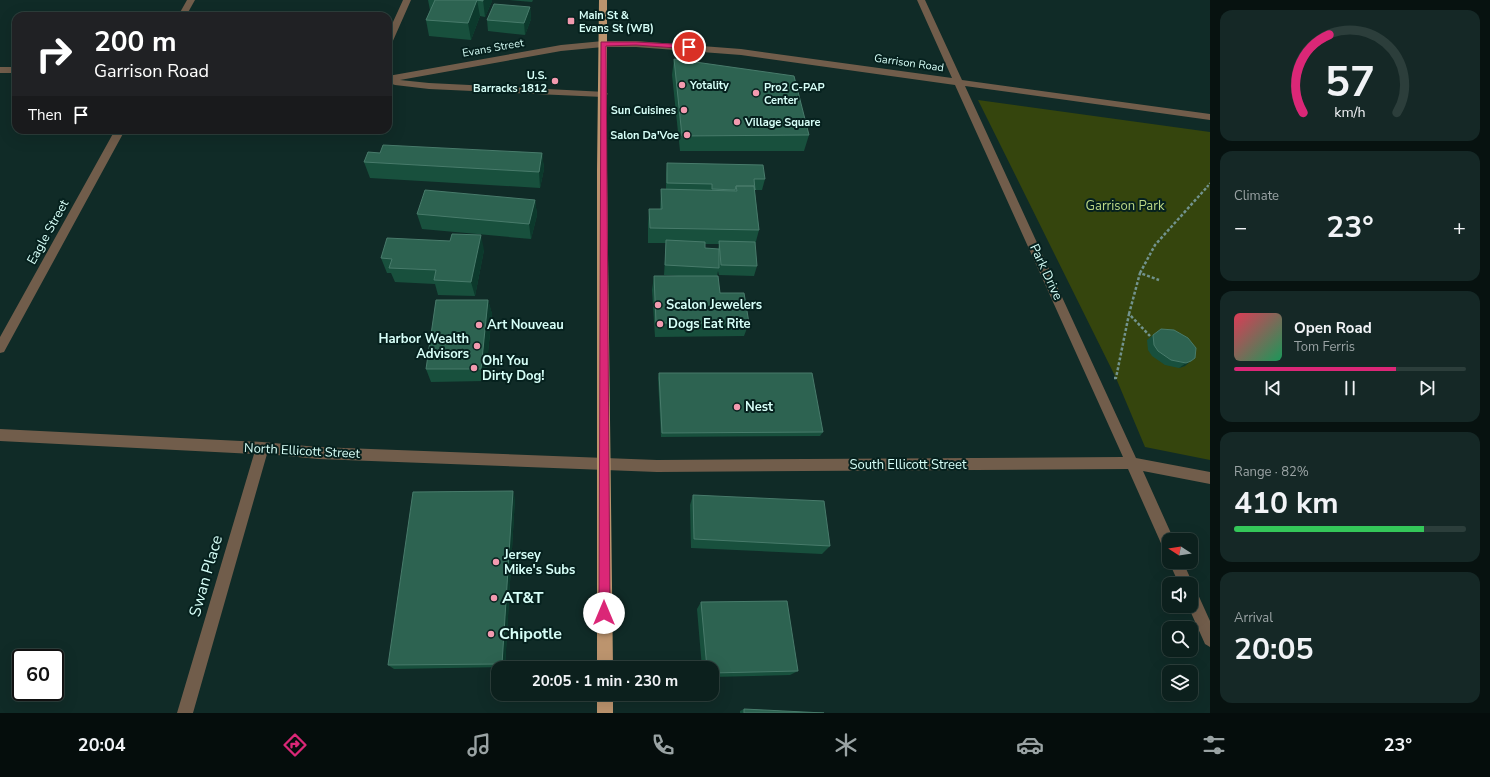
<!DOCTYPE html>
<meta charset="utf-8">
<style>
:root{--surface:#0c201d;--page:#152826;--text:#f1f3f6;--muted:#9aa3a4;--line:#2c3e3b;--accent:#db2777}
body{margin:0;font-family:"Nunito Sans",sans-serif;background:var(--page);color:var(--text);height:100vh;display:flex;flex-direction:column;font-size:15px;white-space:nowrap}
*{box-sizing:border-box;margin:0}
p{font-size:13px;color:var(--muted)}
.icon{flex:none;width:22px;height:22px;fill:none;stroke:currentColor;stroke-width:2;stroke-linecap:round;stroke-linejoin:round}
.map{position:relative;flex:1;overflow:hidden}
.panel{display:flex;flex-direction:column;gap:10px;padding:10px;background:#071210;width:280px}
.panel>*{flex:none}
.top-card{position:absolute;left:12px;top:12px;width:380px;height:122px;border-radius:12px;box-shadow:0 4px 16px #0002,0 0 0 1px var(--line);background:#202124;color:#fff;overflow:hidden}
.needle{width:26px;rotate:282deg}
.controls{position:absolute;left:1162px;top:533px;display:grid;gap:8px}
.controls a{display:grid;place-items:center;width:36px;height:36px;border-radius:8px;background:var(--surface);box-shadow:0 4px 16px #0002,0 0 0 1px var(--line);font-size:20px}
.speed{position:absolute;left:12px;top:649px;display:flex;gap:8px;font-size:20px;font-weight:700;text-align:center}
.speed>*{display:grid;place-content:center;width:52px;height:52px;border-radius:50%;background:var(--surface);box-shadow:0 4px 16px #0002,0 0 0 1px var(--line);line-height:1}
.speed .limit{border:2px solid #111;border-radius:6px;background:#fff;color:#111}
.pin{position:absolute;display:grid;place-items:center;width:34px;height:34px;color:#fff;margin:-17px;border:2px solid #fff;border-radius:50%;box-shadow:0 1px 4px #0007}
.me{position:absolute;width:44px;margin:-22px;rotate:0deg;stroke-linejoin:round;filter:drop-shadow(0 0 3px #0008)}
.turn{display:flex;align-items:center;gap:14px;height:84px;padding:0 16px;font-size:18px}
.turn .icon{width:52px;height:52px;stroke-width:2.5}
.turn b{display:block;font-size:28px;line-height:34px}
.then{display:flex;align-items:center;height:38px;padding:0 16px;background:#0003;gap:8px;font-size:15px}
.big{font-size:30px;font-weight:700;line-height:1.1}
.panel .widget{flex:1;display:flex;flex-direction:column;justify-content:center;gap:6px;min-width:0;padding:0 14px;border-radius:12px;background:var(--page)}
.panel .dial{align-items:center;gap:0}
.dial svg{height:104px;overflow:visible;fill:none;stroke:var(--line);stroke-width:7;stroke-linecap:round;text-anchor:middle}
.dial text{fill:var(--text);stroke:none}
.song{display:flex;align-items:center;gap:12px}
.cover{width:48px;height:48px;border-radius:6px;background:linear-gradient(135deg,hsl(350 70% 55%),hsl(150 70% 35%))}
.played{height:4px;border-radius:2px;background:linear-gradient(90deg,var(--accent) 70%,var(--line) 70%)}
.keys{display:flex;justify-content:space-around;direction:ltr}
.heat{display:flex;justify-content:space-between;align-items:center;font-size:22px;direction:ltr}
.charge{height:6px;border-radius:3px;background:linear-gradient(90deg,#34c759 82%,var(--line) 0)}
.trip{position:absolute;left:491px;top:661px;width:228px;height:40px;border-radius:12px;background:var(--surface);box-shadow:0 4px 16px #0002,0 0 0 1px var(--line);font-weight:700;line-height:40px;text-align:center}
.tab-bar{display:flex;height:64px;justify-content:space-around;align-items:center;background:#050d0c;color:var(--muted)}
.tab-bar .icon{width:28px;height:28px}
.tab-bar .active{color:var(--accent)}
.tab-bar b{font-size:18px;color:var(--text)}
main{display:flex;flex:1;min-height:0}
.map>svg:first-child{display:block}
.green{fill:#35450d}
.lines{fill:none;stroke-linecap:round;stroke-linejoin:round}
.path-far1{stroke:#72938e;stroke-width:2;stroke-dasharray:2.5 1.5;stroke-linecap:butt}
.path{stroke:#72938e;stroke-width:2.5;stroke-dasharray:3 2;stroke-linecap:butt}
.minor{fill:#715d4b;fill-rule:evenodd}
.major{fill:#bc946e;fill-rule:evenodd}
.wall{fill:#18503d;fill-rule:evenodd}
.shaded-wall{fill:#0c392c}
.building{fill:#2d6351;stroke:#487b6b}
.route{fill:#db2777;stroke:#8e194d}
.poi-dot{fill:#f29aaf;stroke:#06211e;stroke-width:1.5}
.labels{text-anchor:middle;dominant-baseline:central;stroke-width:4;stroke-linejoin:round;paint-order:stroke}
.far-poi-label{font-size:11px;font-weight:bold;fill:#d7fff8;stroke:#06211e;text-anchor:start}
.far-street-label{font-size:11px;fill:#d7fff8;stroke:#06211e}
.park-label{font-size:13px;fill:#bdd987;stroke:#06211e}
.street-label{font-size:13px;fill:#d7fff8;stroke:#06211e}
.poi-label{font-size:13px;font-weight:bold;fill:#d7fff8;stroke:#06211e;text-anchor:start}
.near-street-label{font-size:16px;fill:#d7fff8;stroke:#06211e}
.near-poi-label{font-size:16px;font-weight:bold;fill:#d7fff8;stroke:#06211e;text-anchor:start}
</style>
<main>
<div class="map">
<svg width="1210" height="713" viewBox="0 0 1210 713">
<rect width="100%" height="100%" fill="#102b27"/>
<!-- green -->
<path class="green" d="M978,100L1210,132V460L1145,447L1116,378Z"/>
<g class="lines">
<!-- path-far1 -->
<path class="path-far1" d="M1207,187L1210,183"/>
<!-- path -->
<path class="path" d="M1140,273L1155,245L1208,186
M1129,314L1140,273L1159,280
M1114,378H1116L1129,314L1150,336"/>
<!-- minor -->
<path class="minor" d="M187,0H195L186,16H178Z
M403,0H411L392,43L388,46V33Z
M917,0H925L962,80L1210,114V120L965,86L1136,458L1210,472V484L1143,471L1174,540H1169V552L1164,550L1128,469L657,472L318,459L267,454L193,713H177L254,454L0,441V429L262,442L318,447L657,460L1123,457L955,85L741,55L636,47H603L561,51L400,80L429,83L606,92L608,94L603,97L429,89L395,85L392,84L391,81L388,82V76L561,45L603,41H636L741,49L952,78Z
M0,67H16V73H0Z
M115,130H125L4,352L0,353V337Z
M1169,562H1183L1193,584L1192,588L1196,590L1210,621V647L1205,644L1188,606H1191V584H1179Z"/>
<!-- major -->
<path class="major" d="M599,0H607V170L613,668H597V170Z
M597,694H613V713H597Z"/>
</g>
<!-- wall -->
<path class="wall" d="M428,0H492V1L485,17L480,16L471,40L429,36L426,20L430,10Z
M509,0H533L532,2Z
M530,7L531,19L525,35L488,31L487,20Z
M674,59L809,135L804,151H680L672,75Z
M380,153H542L544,169L540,188L370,178L364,162Z
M667,163L765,179L762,190H755V192L759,230L755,245L757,266L754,276L719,275L718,271L717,276L720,293L749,323L744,336L655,337L652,290L654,276H678L664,275L666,243H648V224L649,209H660L661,189H666V174ZM705,244H719L718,249L705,248Z
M535,200L537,215L531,239L422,229L417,214Z
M484,250L475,296L438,295L435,284L395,282L391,273H387L381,258Z
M488,300L492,314L485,381L431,382L426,369Z
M1153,335L1196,348L1185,366L1179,368L1165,365L1152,356L1148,350L1147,340Z
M659,373L823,432L820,436L661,437L658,378Z
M693,495L830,546L822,554L691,548L690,505Z
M515,498L505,667L394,669L388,665Z
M701,602L798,671L790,675L712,677V668H702L697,609Z
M744,709L824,713H740V711Z"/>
<!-- shaded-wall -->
<path class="shaded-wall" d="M477,0L480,16L471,40L468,23Z
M483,0H492V1L485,17Z
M530,7L531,19L525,35L524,23Z
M542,153L544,169L540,188L539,172Z
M535,200L537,215L531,239L529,224Z
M481,235L484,250L475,296L471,282Z
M488,300L492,314L485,381L481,369Z
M1191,361L1185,366L1179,368L1186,363Z
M513,491L515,498L505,667L502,664Z"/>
<!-- building -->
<path class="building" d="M435,0H483V1L477,0L468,23L426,20Z
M494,4L530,7L524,23L487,20Z
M674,59L794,76L809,135L682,136Z
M383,145L542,153L539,172L364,162L368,152L380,153Z
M667,163L763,165L765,179H754L755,190L754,186H736L735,190L712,189V184L667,183Z
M736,186H754L759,230L650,228L649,209H662L661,189L737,191Z
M425,190L535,200L529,224L417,214Z
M452,234L481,235L471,282L434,280L436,270L389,268L392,259L381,258L387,238L450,241Z
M666,240L705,242V248L719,249V268L665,265Z
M719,241L755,242L757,266L721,265Z
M654,276H718L720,293H744L749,323H656Z
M436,300H488L481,369H426Z
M1161,329L1174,330L1188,338L1196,348L1195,358L1191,361L1186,363L1171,360L1158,351L1154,345L1153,335Z
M659,373H812L823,432L662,433Z
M513,491L502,664L388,665L413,492Z
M693,495L824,501L830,546L694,539Z
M787,601L798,671L712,673V668H707L701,602Z
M744,709L824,713H744Z"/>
<!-- route -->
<path class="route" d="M601,42H636L689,45L692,47L689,49L636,45L606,46L610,613L608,617L604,619L600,617L599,613Z"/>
<!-- markers -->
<g class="poi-dot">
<rect x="567" y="17" width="8" height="8" rx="2"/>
<circle cx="555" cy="81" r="4"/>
<circle cx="682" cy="85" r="4"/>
<circle cx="756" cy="93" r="4"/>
<circle cx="684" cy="110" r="4"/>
<circle cx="737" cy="122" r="4"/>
<circle cx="687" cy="135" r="4"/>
<circle cx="658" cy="305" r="4"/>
<circle cx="660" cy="324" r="4"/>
<circle cx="479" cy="325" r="4"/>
<circle cx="477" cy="346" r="4"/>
<circle cx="474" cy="368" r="4"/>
<circle cx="737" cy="407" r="4"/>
<circle cx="496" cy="562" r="4"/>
<circle cx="494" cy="598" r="4"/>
<circle cx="491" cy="634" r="4"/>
</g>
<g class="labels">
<!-- far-poi labels -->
<g class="far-poi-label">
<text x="579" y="15">Main St &amp;<tspan x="579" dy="13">Evans St (WB)</tspan></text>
<text x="547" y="75" text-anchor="end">U.S.<tspan x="547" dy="13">Barracks 1812</tspan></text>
<text x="690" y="85">Yotality</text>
<text x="764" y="87">Pro2 C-PAP<tspan x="764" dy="13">Center</tspan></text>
<text x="676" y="110" text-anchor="end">Sun Cuisines</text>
<text x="745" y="122">Village Square</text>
<text x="679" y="135" text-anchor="end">Salon Da'Voe</text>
</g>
<!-- far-street labels -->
<g class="far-street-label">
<text transform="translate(493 48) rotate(-10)">Evans Street</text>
<text transform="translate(909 63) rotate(8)">Garrison Road</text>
</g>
<!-- park labels -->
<g class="park-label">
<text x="1125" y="206">Garrison Park</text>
</g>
<!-- street labels -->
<g class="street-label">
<text transform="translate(48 232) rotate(-61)">Eagle Street</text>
<text transform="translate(1046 272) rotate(65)">Park Drive</text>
<text transform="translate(302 451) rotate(3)">North Ellicott Street</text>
<text x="908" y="465">South Ellicott Street</text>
</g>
<!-- poi labels -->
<g class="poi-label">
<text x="666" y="305">Scalon Jewelers</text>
<text x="668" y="324">Dogs Eat Rite</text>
<text x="487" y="325">Art Nouveau</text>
<text x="469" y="339" text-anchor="end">Harbor Wealth<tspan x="469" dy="15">Advisors</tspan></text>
<text x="482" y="361">Oh! You<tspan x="482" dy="15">Dirty Dog!</tspan></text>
<text x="745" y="407">Nest</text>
<text x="504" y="555">Jersey<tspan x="504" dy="15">Mike's Subs</tspan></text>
</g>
<!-- near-street labels -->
<g class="near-street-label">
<text transform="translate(206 576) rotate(-74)">Swan Place</text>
</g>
<!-- near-poi labels -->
<g class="near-poi-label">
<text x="502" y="598">AT&amp;T</text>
<text x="499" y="634">Chipotle</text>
</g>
</g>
</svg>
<div class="controls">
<a><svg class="needle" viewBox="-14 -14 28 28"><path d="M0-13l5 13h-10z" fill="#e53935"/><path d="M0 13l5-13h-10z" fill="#9aa3a4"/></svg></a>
<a><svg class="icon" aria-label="sound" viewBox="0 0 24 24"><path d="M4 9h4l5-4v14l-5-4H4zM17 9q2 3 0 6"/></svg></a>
<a><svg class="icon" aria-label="search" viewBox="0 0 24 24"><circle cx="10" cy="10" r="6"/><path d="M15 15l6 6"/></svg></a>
<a><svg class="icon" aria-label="layers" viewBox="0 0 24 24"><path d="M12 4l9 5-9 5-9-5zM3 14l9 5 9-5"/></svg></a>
</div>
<div class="speed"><div class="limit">60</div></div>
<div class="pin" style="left:689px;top:47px;background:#d93025"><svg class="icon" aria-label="arrive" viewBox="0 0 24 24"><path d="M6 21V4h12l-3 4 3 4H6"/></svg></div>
<svg class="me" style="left:604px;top:613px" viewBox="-20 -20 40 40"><circle r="19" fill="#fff"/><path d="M0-13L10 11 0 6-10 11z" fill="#db2777"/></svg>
<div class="trip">20:05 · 1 min · 230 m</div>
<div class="top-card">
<div class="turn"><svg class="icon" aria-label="right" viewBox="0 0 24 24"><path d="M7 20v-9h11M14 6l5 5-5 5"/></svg><div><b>200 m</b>Garrison Road</div></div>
<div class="then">Then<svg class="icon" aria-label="arrive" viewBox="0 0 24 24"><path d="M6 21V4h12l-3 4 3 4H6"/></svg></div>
</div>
</div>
<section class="panel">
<div class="widget dial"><svg viewBox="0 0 100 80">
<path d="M14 69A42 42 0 1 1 86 69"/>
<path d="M14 69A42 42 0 0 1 34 9" stroke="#db2777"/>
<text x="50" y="56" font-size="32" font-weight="700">57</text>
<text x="50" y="72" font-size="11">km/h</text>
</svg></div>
<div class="widget"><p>Climate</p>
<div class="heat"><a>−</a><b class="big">23°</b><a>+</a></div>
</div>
<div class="widget">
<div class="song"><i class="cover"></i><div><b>Open Road</b><p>Tom Ferris</p></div></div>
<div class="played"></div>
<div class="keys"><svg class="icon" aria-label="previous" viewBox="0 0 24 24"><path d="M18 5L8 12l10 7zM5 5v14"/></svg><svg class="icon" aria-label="pause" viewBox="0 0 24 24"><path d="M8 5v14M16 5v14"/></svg><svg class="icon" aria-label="next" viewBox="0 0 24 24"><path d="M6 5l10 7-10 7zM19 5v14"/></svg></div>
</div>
<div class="widget"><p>Range · 82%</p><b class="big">410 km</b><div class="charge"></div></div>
<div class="widget"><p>Arrival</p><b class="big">20:05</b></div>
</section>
</main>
<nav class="tab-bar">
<b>20:04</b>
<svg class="icon active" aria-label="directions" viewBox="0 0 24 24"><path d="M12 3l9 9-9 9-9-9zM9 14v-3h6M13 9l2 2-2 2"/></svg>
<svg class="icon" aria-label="music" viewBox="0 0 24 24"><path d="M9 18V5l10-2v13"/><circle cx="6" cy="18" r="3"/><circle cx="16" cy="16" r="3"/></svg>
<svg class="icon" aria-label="phone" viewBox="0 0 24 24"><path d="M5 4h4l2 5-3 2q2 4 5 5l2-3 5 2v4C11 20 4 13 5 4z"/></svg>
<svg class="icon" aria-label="climate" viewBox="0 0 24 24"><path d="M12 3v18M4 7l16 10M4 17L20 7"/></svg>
<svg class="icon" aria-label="car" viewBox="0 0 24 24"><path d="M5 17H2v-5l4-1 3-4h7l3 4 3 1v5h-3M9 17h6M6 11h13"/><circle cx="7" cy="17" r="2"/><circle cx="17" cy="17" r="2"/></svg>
<svg class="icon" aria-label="filters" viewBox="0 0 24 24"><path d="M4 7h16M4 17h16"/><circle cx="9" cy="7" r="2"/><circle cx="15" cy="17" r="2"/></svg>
<b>23°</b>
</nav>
